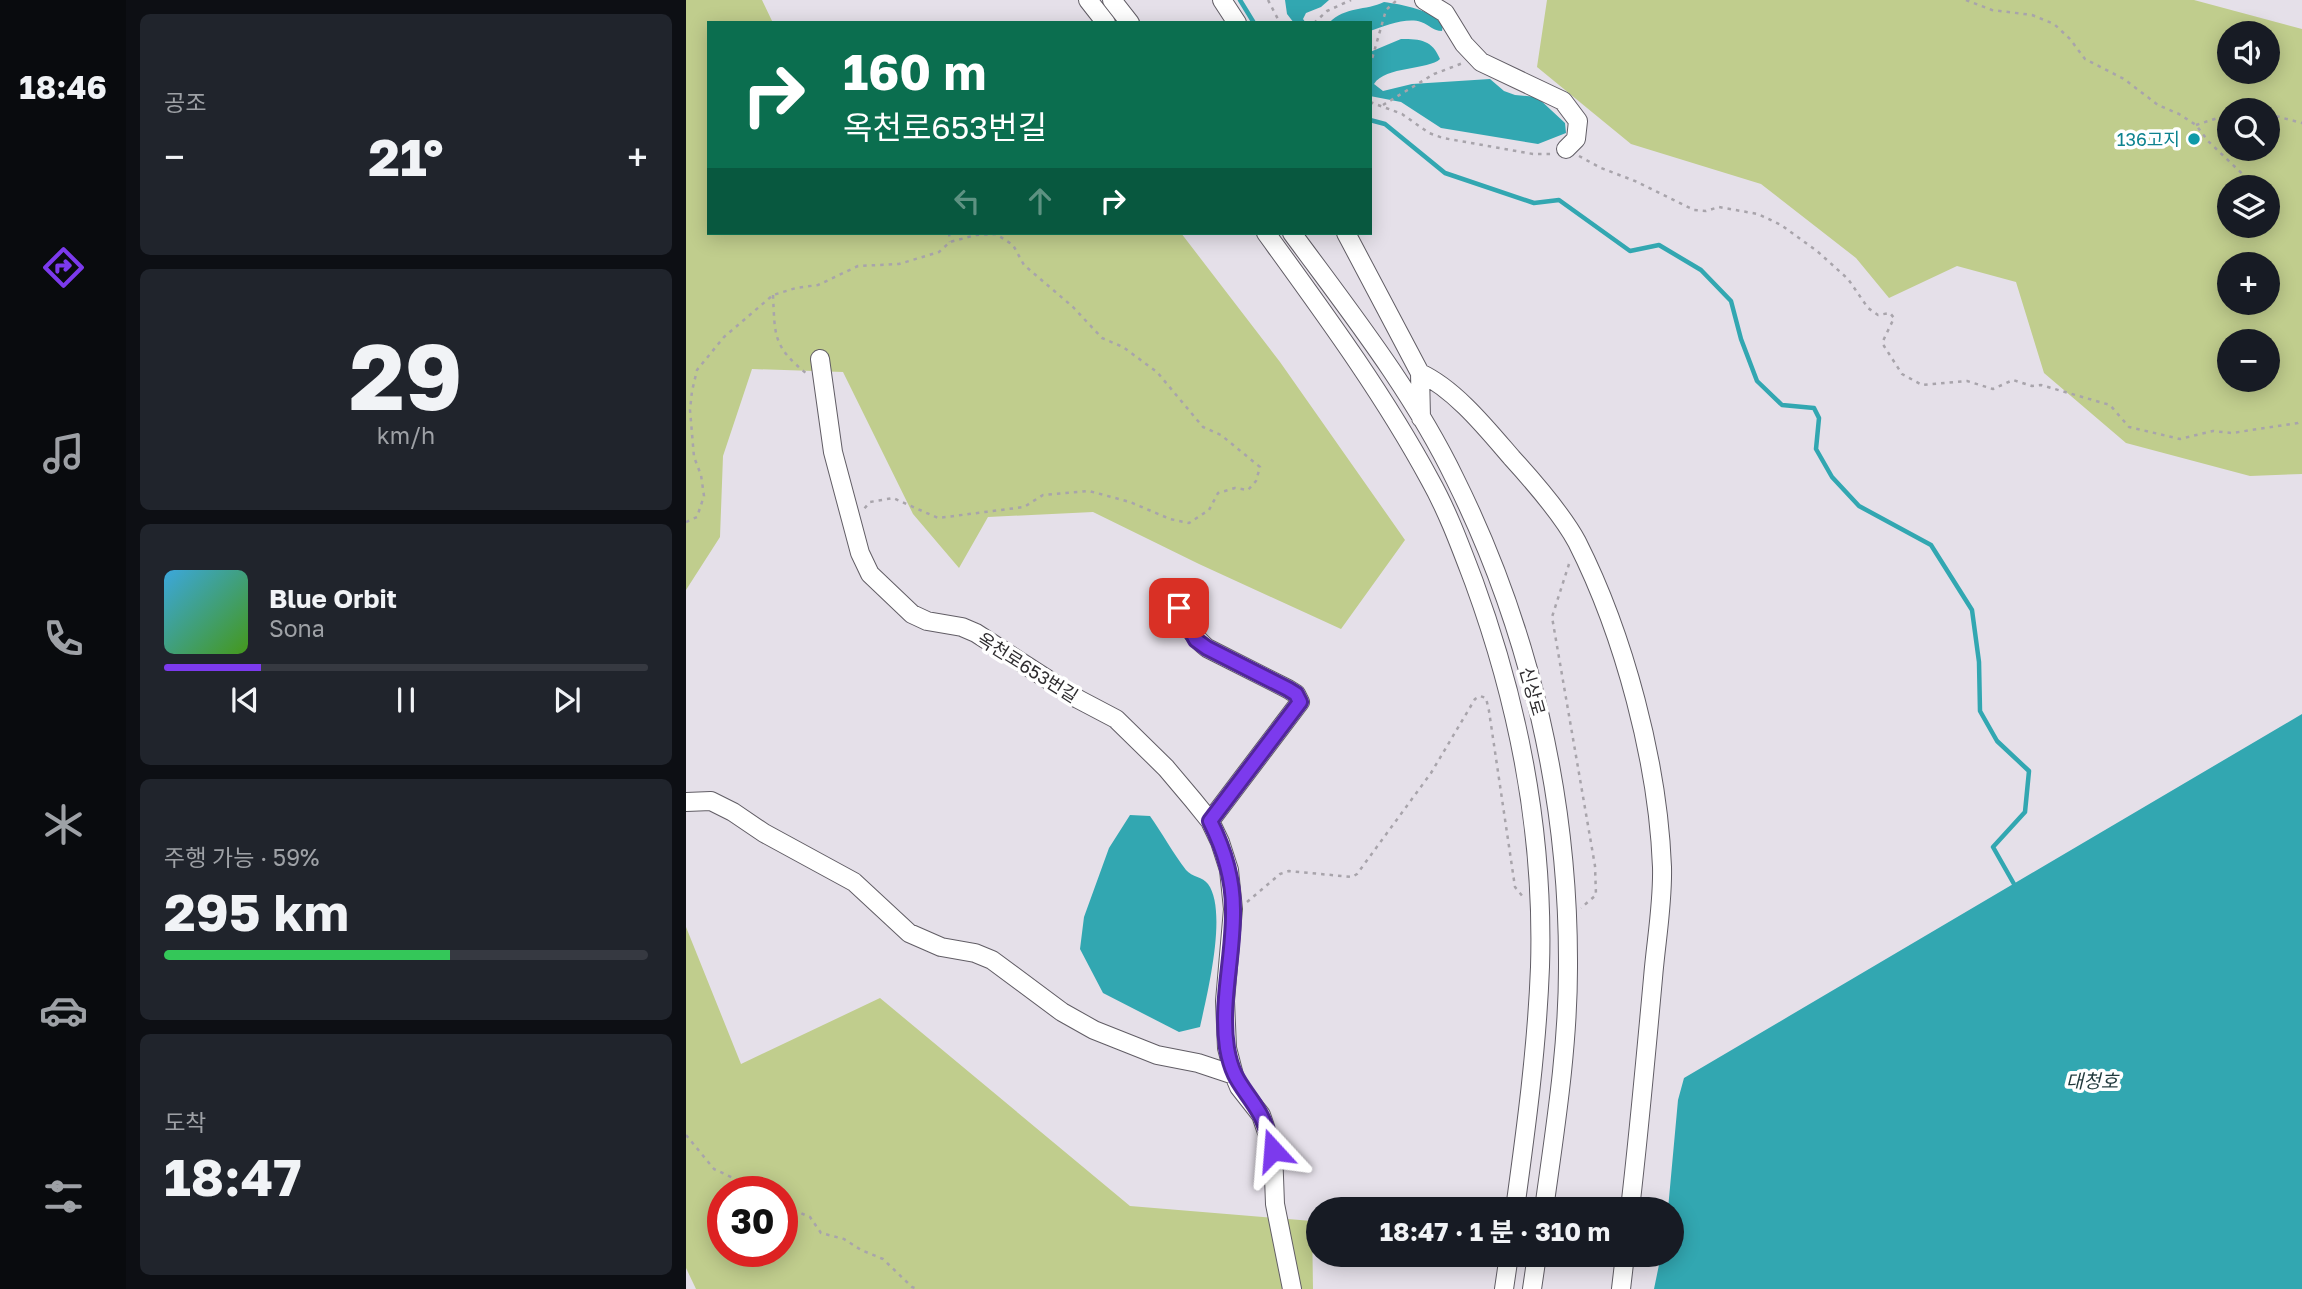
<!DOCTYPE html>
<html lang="ko">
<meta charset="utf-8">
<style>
:root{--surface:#171b24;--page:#20242c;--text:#f1f3f6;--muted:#9ea1a6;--line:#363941;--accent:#7c3aed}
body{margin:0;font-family:"Golos Text","Noto Sans KR",sans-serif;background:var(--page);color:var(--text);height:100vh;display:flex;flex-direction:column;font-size:26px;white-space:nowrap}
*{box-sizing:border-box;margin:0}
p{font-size:23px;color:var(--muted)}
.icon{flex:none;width:38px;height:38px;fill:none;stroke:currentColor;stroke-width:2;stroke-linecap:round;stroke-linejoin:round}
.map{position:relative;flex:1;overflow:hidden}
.sheet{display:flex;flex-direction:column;gap:14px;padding:14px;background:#0d0f14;width:560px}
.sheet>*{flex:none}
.hud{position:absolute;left:21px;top:21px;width:665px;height:214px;border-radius:0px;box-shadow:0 4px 18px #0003;background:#0b6e4f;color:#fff;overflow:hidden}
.controls{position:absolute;left:1531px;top:21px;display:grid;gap:14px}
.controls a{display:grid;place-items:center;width:63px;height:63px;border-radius:50%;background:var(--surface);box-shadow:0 4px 18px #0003;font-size:35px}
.speed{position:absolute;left:21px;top:1176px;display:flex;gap:14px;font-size:35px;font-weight:700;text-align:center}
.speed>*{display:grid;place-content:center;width:91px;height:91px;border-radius:50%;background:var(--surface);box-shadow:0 4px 18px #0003;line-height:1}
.speed .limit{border:10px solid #d22;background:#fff;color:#111}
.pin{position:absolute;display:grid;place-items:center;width:60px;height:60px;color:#fff;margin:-30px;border-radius:14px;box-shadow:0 4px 10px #0006}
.me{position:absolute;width:77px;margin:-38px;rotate:341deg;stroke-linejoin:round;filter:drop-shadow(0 0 5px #0008)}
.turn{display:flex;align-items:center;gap:24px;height:147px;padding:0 21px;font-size:32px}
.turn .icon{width:91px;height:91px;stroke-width:2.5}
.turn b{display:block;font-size:49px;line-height:60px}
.lanes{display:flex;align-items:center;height:66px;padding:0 21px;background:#0003;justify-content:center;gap:35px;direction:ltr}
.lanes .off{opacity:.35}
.big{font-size:52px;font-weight:700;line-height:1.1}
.sheet .card{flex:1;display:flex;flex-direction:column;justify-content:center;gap:10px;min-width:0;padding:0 24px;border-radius:10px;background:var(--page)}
.sheet .dial{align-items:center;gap:0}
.dial b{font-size:91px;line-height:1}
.song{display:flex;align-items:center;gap:21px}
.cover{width:84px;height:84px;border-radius:10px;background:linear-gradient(135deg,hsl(200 70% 55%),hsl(100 70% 35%))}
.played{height:7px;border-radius:4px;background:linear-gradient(90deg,var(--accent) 20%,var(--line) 20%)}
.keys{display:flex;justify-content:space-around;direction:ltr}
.heat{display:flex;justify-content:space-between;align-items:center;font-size:38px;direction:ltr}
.charge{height:10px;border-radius:5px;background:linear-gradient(90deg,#34c759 59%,var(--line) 0)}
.trip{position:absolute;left:620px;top:1197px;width:378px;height:70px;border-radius:35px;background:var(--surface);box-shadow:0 4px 18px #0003;font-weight:700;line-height:70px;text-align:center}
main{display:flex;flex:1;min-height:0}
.dock{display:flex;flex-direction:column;width:126px;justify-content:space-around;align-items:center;background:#090b0e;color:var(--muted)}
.dock .icon{width:49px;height:49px}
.dock .active{color:var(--accent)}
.dock b{font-size:32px;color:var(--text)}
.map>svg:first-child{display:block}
.green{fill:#c0cd8d;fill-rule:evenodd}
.water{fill:#32a7b1}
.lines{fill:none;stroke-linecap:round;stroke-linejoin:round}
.stream{stroke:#32a7b1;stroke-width:4.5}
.minor-casing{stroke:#615d65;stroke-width:20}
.path{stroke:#a8a4ab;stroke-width:2.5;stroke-dasharray:3.5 5;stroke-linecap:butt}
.minor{stroke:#fff;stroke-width:18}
.route-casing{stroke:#51269a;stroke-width:18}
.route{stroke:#7c3aed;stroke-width:12}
.culture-dot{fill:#0f9aa8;stroke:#fff;stroke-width:2.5}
.labels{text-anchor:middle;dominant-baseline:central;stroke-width:7;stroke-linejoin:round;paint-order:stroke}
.culture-label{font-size:18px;fill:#0d838f;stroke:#fff;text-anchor:end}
.street-label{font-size:18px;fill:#2e2c2f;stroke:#fff}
.water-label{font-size:19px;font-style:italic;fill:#1f383b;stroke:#fff}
</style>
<main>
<nav class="dock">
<b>18:46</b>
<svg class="icon active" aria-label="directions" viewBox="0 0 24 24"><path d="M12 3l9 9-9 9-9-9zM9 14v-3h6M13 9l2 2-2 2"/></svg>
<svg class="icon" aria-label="music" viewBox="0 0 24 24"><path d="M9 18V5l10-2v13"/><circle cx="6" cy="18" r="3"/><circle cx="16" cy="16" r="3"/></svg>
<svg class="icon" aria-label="phone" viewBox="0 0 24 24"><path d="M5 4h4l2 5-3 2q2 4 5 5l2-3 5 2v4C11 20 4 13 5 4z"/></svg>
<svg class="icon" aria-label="climate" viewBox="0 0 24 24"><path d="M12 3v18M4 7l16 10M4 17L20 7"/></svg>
<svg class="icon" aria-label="car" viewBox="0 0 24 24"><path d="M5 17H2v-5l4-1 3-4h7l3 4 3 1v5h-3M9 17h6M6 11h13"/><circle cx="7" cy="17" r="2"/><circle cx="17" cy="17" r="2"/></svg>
<svg class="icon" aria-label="filters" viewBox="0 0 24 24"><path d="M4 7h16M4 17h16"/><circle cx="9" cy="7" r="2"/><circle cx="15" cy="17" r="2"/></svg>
</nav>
<section class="sheet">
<div class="card"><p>공조</p>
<div class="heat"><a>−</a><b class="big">21°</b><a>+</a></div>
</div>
<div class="card dial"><b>29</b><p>km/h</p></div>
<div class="card">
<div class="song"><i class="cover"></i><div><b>Blue Orbit</b><p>Sona</p></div></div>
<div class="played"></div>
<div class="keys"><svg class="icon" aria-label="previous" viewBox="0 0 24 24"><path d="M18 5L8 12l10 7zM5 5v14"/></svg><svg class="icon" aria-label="pause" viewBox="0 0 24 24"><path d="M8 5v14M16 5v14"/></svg><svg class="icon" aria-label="next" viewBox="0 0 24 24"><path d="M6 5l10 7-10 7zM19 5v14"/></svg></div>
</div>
<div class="card"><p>주행 가능 · 59%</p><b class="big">295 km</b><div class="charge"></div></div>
<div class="card"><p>도착</p><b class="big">18:47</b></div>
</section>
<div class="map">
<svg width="1616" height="1289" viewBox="0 0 1616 1289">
<rect width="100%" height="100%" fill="#e5e0e9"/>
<!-- green -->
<path class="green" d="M0,0H76L87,23H23V233H495L594,362L719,540L655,629L513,564L407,512L302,517L273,568L227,514L157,372L66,369L37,456L34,537L0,590Z
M861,0H1508L1616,29V474L1564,476L1440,443L1358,373L1330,282L1271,266L1203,298L1170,258L1075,184L945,144L851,67ZM1544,33H1582V72H1544ZM1544,110H1582V149H1544ZM1544,187H1582V226H1544ZM1544,264H1582V303H1544ZM1544,341H1582V380H1544Z
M0,927L55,1064L194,998L444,1206L626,1221L627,1289H10L0,1268ZM37,1192H96V1251H37Z"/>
<!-- water -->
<path class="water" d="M599,0H643L635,7L620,13L617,19L620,23H608L601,14Z
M698,2C717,5 745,9 757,25L756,31C747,31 744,25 735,22C721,17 698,26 684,31V23H643C659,6 680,11 698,2Z
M715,39C735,39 746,40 754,59C743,70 699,66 688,84L697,91L726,84L804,79L818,91L829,95L851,97L879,123L880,133L852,144L755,128L715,102L684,96V52Z
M1616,714V1289H968L975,1255H985V1209H982L992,1100L998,1078Z
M444,815L464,816C476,833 487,853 500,870C506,877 517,877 522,884C542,911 521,995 514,1027L493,1032L417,993L394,949L398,917L423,848Z"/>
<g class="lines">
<!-- stream -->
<path class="stream" d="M554,0L568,23
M684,120L699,124L759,173L848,203L873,200L944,251L973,245L1015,270L1045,301L1055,339L1071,381L1096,405L1128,408L1133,418L1130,449L1146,477L1173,506L1245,545L1286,610L1293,662L1294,711L1311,741L1343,771L1339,812L1307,847L1328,884"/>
<defs>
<path id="minor" d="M402,0L420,23
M426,0L444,23
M536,0L551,23
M738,0L759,13L778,44L795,62L877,101L892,121L890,139L880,149
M580,233C638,313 697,393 744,480C762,512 775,548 788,582C833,705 858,835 854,967C851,1048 840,1129 829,1209
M606,233C664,312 726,390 769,479C844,630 883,799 882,968C882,1049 869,1129 858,1209
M660,233L734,373L735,418
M134,359L147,452L174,553L184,574L226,614L241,621L276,627L290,633L392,699L430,719L480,768L507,800L524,821L534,842L543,870L547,909L539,1001L541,1048L548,1075L553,1087L575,1115L587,1150L589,1204L606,1289
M734,373C769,389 801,429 826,458C846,480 877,516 891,542C938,635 972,762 976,867C977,904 970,941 967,978C960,1055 953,1132 944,1209
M481,591C495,610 502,633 521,648L602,689L610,694L614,702L524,821
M0,802L25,801L47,812L78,833L168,882L223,933L255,947L289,953L306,960L376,1012L408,1030L471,1055L512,1063L548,1075
M818,1289L823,1255
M846,1289L851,1255
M935,1289L939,1255"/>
</defs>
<!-- minor casing -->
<use href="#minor" class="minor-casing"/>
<!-- path -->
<path class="path" d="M582,0L594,23
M1280,0L1306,10L1346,15L1368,24L1384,39L1399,59L1438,79L1472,105L1493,114L1510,125L1522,141L1570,187
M628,23L641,11L665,0
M684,66L700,10L711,0
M684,102L716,114L743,133L757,138L847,154H865
M697,105L748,74L777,63
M1582,114L1616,123
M1510,125L1544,114
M893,156L915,168L949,181L1008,210L1020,211L1033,207L1072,214L1095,225L1131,251L1162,279L1182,308L1192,315L1204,313L1208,318L1197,341L1198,346L1216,374L1236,385L1281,381L1307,389L1327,380L1346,386L1355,385L1424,405L1443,427L1494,439L1527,431L1546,433L1612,423L1616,421
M1582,194L1588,198
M263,233L264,242
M87,295C89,337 87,346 121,374
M0,522L11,517L18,496L15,475L8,457L4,410L6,391L11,370L38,337L87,295L110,288L132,285L172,266L213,264L253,252L264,242L290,235L310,234L327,245L338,265L387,307L416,338L437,347L471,372L517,427L535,435L574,467L570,481L562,490L549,488L532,493L523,510L503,523L484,519L444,502L403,491L357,495L338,507L252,518L207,498L184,502L177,510
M883,564L866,617L909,866L910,895L895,908
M561,902L594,874L603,871L666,877L671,874L745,773L789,699L794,696L800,698L803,711L829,887L838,898
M0,1135L28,1169L58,1183L79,1181L92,1192
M96,1198L105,1209L124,1217L135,1233L158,1239L175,1250L197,1259L226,1287L232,1289"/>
<!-- minor -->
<use href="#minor" class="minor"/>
</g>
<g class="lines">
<defs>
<path id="route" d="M493,608L510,640L521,648L602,689L610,694L614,702L524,821C538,849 547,878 547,909C548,956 534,1001 541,1048C547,1083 559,1087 574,1114C580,1125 583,1138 587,1150"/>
</defs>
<!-- route casing -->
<use href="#route" class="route-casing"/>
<!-- route -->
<use href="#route" class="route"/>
</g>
<!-- markers -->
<circle class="culture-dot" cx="1508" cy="139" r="7"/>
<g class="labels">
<!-- culture labels -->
<g class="culture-label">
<text x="1494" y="139">136고지</text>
</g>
<!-- street labels -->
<g class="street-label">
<text transform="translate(342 667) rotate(32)">옥천로653번길</text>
<text transform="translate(847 691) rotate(74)">신상로</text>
</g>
<!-- water labels -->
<g class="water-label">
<text x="1406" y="1080">대청호</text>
</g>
</g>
</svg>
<div class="controls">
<a><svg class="icon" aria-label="sound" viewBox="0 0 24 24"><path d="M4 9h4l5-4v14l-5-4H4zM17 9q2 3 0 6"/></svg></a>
<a><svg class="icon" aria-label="search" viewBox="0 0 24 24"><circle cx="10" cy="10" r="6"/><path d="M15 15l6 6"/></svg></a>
<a><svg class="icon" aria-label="layers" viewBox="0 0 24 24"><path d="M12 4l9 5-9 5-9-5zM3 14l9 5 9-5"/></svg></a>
<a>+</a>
<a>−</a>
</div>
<div class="speed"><div class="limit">30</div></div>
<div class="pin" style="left:493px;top:608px;background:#d93025"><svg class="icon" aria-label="arrive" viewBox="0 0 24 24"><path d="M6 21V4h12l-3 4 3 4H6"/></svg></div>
<svg class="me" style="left:587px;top:1150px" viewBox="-20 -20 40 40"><path d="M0-17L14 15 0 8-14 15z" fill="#7c3aed" stroke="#fff" stroke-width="4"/></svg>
<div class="trip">18:47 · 1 분 · 310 m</div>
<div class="hud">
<div class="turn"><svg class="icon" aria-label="right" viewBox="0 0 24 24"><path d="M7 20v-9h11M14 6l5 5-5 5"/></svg><div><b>160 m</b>옥천로653번길</div></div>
<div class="lanes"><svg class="icon off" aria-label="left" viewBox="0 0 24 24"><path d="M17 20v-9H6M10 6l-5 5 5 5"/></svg><svg class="icon off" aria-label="ahead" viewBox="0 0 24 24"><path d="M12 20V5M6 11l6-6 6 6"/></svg><svg class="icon" aria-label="right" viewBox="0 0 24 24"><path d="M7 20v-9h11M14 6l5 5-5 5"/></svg></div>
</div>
</div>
</main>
